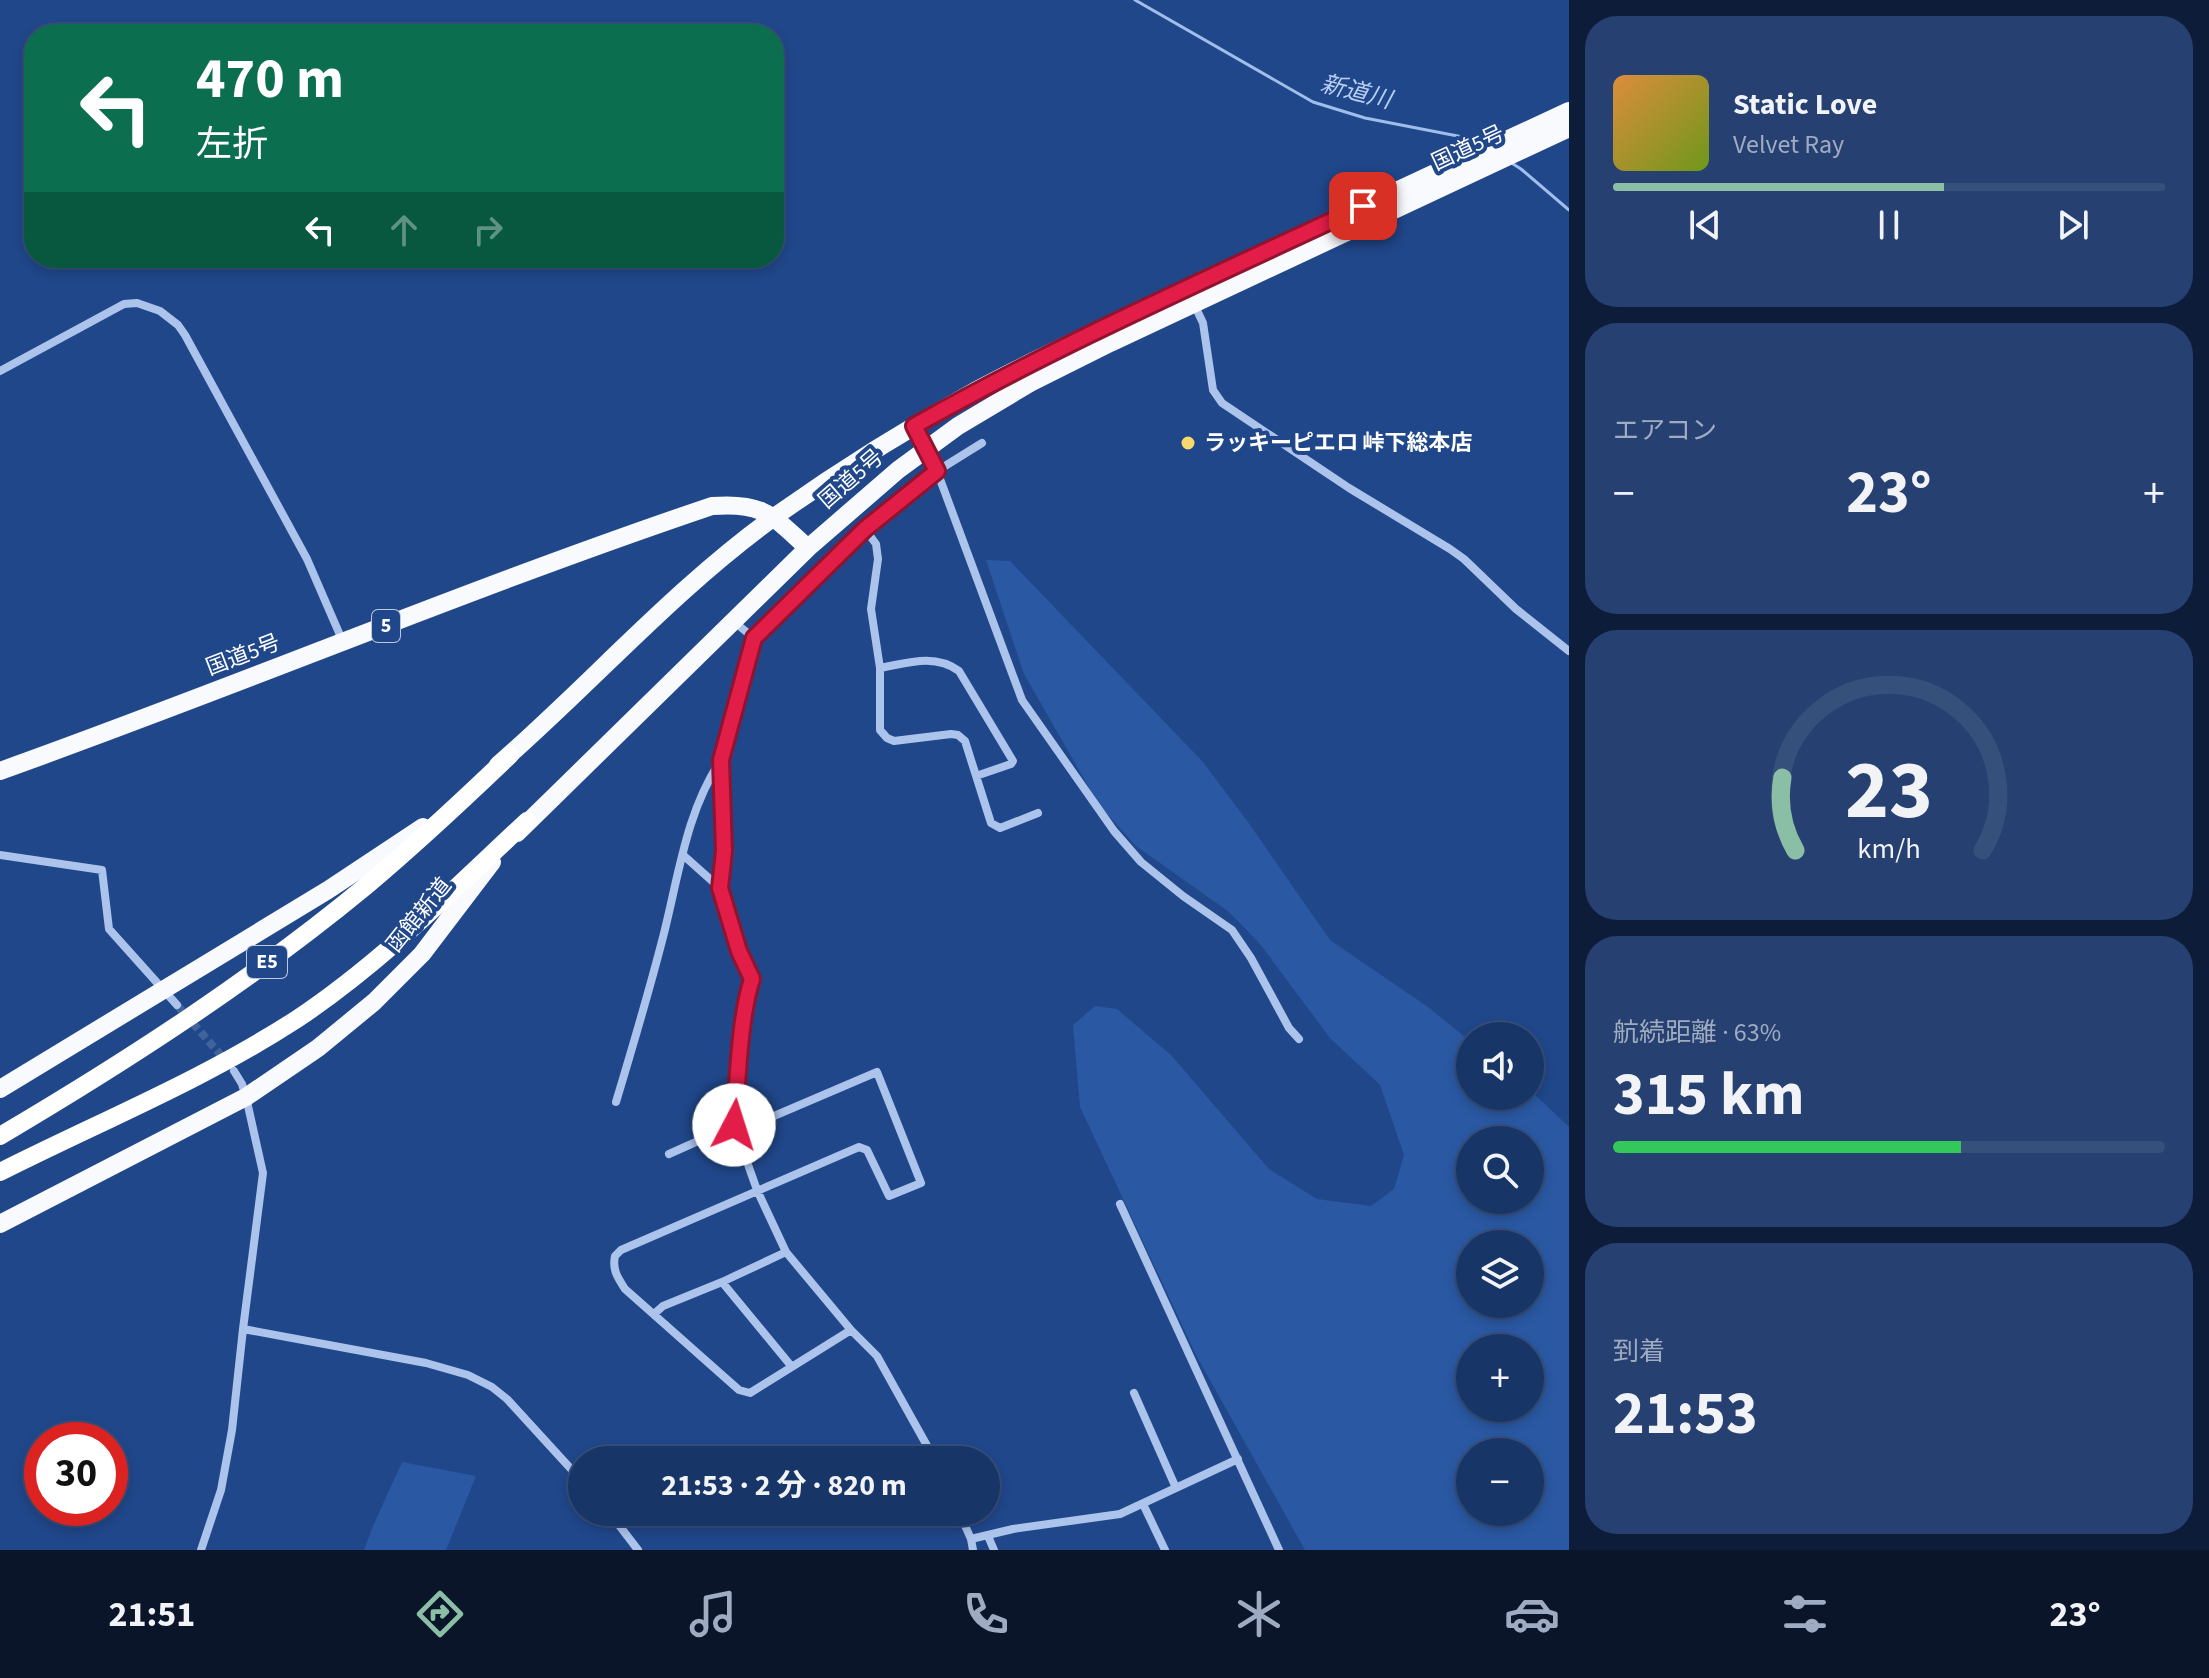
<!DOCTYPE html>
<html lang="ja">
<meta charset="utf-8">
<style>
:root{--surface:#183568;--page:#254071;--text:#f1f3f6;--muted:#9fabc0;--line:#36507c;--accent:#8abfa5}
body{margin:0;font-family:"Source Sans 3","Noto Sans JP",sans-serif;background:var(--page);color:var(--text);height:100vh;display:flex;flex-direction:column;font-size:30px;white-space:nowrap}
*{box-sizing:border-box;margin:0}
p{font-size:26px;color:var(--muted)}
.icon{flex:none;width:44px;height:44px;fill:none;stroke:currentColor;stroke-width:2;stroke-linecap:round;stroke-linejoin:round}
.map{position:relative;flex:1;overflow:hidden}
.details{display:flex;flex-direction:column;gap:16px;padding:16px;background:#0d1d39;width:640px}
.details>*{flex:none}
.hud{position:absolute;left:24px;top:24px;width:760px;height:244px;border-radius:32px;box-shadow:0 4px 12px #0003,0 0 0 2px var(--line);background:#0b6e4f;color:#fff;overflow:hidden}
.buttons{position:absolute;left:1456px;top:1022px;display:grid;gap:16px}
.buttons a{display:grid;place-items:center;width:88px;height:88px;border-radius:50%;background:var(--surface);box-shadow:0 4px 12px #0003,0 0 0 2px var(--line);font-size:40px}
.speed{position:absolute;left:24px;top:1422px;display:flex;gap:16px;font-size:40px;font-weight:700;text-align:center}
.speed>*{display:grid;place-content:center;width:104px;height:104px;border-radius:50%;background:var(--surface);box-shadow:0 4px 12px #0003,0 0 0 2px var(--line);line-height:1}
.speed .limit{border:12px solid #d22;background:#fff;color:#111}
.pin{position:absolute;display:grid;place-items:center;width:68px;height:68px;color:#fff;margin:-34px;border-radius:16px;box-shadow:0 4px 12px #0006}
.me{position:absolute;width:88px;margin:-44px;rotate:5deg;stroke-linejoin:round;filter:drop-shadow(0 0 6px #0008)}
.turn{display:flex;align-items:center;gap:28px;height:168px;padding:0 40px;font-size:36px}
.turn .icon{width:104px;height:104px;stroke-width:2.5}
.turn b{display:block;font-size:56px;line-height:68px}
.lanes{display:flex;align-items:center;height:76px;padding:0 40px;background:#0003;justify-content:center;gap:40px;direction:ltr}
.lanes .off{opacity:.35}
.big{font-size:60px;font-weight:700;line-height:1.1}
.details .card{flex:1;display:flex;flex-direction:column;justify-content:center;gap:12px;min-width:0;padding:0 28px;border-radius:32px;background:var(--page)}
.details .dial{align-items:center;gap:0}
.dial svg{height:208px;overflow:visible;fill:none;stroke:var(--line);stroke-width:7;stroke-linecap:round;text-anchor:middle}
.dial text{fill:var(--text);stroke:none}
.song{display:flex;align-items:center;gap:24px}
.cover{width:96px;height:96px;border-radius:12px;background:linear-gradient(135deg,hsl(30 70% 55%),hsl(80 70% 35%))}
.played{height:8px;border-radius:4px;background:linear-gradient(90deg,var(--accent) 60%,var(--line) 60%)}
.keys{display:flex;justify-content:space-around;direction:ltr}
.heat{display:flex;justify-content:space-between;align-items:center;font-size:44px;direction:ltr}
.charge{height:12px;border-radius:6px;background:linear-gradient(90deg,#34c759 63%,var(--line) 0)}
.trip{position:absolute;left:568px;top:1446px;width:432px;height:80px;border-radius:40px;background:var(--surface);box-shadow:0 4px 12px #0003,0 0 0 2px var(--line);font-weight:700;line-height:80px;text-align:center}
.tabs{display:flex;height:128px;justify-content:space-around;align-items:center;background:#0a152a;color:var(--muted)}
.tabs .icon{width:56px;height:56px}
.tabs .selected{color:var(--accent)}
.tabs b{font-size:36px;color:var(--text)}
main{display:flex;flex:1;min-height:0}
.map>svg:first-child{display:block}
.green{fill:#2a58a2;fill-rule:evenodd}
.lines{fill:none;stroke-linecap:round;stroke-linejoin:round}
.stream{stroke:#a0beec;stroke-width:3}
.minor-tunnel{stroke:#41639c;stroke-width:8;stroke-dasharray:8 4;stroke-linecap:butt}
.minor{stroke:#acc4eb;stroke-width:8}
.trunk{stroke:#f8fafe;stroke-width:18}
.motorway{stroke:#fff;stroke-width:18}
.route-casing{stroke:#92132f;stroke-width:20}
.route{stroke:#e11d48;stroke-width:14}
.poi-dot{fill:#f8d96d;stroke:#20478a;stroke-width:3}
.labels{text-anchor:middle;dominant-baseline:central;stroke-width:8;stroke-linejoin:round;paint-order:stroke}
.shield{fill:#20478a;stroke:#bcc8dc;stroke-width:2}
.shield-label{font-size:20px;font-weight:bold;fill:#fff}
.street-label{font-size:22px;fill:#fff;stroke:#20478a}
.poi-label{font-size:22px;font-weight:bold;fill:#fff;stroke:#20478a;text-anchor:start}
.water-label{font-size:24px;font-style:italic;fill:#b8cef2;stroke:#20478a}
</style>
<main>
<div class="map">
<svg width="1569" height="1550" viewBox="0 0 1569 1550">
<rect width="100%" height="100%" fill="#20478a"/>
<!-- green -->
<path class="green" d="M986,560L1010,561L1203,762L1248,822L1330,940L1428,1007L1470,1041V1096H1530V1090L1569,1127V1550H1305L1196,1355L1080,1107L1073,1025L1095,1006L1117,1009L1171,1055L1269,1169L1317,1199L1371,1206L1394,1189L1404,1155L1380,1085L1330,1038L1260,944L1229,912L1136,846L1099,805L1024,674ZM1470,1140H1530V1200H1470ZM1470,1244H1530V1304H1470ZM1470,1348H1530V1408H1470ZM1470,1452H1530V1512H1470Z
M402,1462L476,1476L446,1550H364L373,1526Z"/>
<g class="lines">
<!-- stream -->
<path class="stream" d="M1135,0L1313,102L1365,118L1468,138L1479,144
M1510,162L1521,169L1569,210"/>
<!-- minor-tunnel -->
<path class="minor-tunnel" d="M177,1005L226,1061"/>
<!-- minor -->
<path class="minor" d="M1194,304L1203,323L1213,390L1222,403L1349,488L1450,549L1464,559L1516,609L1569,651
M0,371L124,304L137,303L160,311L178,325L185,335L307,559L343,642
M914,426L937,471L1022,700L1114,831L1141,862L1183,896L1232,930L1251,958L1289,1028L1299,1039
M865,529L876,544L878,559L871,609L880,668V730L887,738L894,741L951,734L958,735L965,741L991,823L1000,828L1038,813
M733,621L754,638
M880,668C907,663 935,653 959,671L1013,761L1011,764L976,776
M0,855L102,870L109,929L177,1005
M683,855L720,888
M616,1102C632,1049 648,995 662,941C678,881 685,813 721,760
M669,1154L734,1125H753L877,1072L921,1183L889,1196L867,1150L859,1147L621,1250L615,1256C612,1270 618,1278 625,1289L739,1390L750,1393L851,1330
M1120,1204L1279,1550
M722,1282L792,1367
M654,1314L663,1306L722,1282L786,1252
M243,1329L426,1363L468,1375L492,1387L507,1399L582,1481
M1134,1393L1176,1488
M935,1460L877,1356L851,1330L786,1252L757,1190L734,1125L748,992L752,979L739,951L720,888L724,851L721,760L754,638L865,529L937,471L982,443
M1143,1504L1165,1550
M609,1512L638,1550
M959,1512L971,1539L973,1550
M988,1536L994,1550
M971,1539L1013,1529L1120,1514L1238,1459
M201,1550L221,1490L232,1430L243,1329L263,1173L246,1097L242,1084L234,1071"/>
<!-- trunk -->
<path class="trunk" d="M498,765C592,683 675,588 777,515C841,470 908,428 977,390C1045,353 1118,322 1188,288C1315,228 1442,170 1569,111
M0,771C238,686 472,587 712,506C764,502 771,515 808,548
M517,833L808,548L898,470L958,426L1030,383L1110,343L1569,128
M0,1089L328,890L423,827
M0,1224L246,1097L318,1048L374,1002L422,954L492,862"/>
<!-- motorway -->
<path class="motorway" d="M0,1136C127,1061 252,980 366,886C416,844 463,800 510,755
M0,1172C99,1122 203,1080 297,1019C381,963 453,890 527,821"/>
</g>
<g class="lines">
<defs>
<path id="route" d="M734,1125C738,1081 739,1020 752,979L739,951L720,888L724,851L721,760L754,638L865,529L937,471L914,426C1059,344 1212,277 1363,206"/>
</defs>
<!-- route casing -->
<use href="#route" class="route-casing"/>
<!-- route -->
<use href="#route" class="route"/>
</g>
<!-- markers -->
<circle class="poi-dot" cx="1188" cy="443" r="8"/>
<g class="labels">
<!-- shield labels -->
<g class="shield">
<rect x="372" y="610" width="28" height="32" rx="6"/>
<rect x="247" y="946" width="40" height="32" rx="6"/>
</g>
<g class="shield-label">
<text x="386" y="626">5</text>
<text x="267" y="962">E5</text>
</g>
<!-- street labels -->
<g class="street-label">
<text transform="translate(1468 148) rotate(-25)">国道5号</text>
<text transform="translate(851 479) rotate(-41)">国道5号</text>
<text transform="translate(243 655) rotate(-21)">国道5号</text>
<text transform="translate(419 915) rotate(-51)">函館新道</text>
</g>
<!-- poi labels -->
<g class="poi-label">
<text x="1204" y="443">ラッキーピエロ 峠下総本店</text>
</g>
<!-- water labels -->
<g class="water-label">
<text transform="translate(1356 92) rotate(14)">新道川</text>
</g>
</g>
</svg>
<div class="buttons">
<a><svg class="icon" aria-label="sound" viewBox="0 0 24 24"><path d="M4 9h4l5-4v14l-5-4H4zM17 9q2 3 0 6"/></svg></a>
<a><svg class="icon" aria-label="search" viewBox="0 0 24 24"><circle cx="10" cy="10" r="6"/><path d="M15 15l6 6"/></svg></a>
<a><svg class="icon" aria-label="layers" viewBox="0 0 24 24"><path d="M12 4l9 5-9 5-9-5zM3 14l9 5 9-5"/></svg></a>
<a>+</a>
<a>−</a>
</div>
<div class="speed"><div class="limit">30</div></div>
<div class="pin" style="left:1363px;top:206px;background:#d93025"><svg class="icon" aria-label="arrive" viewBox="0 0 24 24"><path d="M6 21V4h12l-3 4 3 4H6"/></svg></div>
<svg class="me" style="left:734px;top:1125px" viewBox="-20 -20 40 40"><circle r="19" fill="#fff"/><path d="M0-13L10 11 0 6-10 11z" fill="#e11d48"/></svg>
<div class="trip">21:53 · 2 分 · 820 m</div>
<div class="hud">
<div class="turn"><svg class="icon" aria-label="left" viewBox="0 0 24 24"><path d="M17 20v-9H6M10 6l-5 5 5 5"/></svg><div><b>470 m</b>左折</div></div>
<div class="lanes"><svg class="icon" aria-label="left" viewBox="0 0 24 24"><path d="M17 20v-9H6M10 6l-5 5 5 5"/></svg><svg class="icon off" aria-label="ahead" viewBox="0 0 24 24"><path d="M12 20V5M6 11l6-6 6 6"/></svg><svg class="icon off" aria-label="right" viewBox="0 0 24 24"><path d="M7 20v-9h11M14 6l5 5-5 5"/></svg></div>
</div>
</div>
<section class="details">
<div class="card">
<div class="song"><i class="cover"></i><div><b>Static Love</b><p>Velvet Ray</p></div></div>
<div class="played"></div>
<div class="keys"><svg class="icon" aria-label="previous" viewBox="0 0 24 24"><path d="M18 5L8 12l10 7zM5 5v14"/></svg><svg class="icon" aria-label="pause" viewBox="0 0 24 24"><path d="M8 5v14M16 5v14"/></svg><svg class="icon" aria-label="next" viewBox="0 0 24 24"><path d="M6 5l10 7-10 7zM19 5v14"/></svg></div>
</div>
<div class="card"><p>エアコン</p>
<div class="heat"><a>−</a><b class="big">23°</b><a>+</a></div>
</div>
<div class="card dial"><svg viewBox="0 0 100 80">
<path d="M14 69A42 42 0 1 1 86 69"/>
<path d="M14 69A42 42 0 0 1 9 41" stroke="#8abfa5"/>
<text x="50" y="56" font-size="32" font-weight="700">23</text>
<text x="50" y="72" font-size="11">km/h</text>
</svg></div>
<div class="card"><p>航続距離 · 63%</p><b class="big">315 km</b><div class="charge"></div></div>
<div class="card"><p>到着</p><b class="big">21:53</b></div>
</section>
</main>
<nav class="tabs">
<b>21:51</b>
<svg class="icon selected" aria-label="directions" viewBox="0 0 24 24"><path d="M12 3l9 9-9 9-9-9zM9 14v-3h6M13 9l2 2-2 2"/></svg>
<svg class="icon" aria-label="music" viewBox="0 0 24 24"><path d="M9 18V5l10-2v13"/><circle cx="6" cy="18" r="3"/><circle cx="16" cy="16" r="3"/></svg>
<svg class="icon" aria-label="phone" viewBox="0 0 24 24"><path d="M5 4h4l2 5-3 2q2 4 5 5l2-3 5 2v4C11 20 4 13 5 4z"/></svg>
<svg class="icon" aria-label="climate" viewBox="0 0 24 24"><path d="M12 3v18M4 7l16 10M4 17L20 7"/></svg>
<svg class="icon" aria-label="car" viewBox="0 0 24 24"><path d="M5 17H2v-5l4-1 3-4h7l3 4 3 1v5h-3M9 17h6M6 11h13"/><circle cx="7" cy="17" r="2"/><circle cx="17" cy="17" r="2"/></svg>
<svg class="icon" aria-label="filters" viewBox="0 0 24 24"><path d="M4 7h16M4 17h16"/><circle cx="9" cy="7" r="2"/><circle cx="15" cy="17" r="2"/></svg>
<b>23°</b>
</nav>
